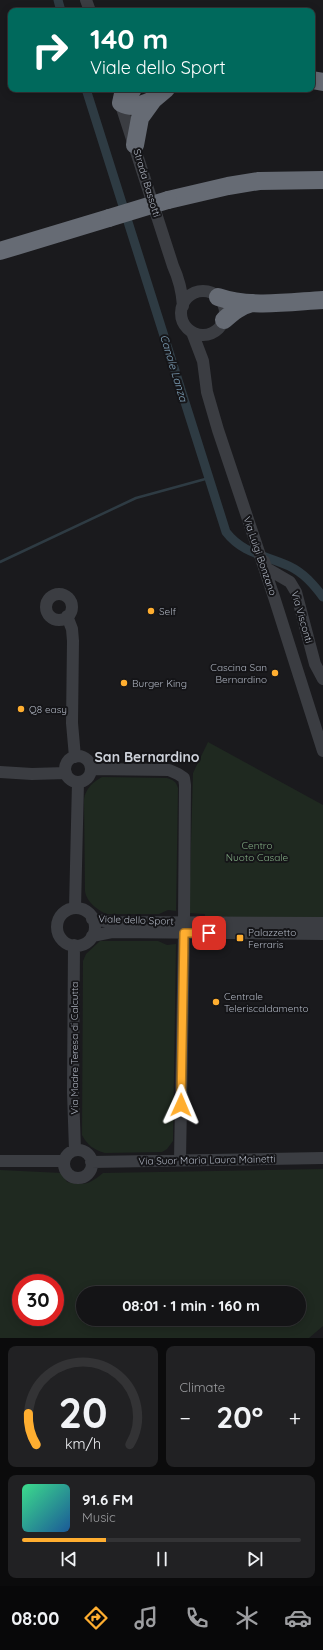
<!DOCTYPE html>
<meta charset="utf-8">
<style>
:root{--surface:#141416;--page:#212123;--text:#f1f3f6;--muted:#9d9ea1;--line:#333335;--accent:#ffae30}
body{margin:0;font-family:Quicksand,sans-serif;background:var(--page);color:var(--text);height:100vh;display:flex;flex-direction:column;font-size:15px;white-space:nowrap}
*{box-sizing:border-box;margin:0}
p{font-size:13px;color:var(--muted)}
.icon{flex:none;width:22px;height:22px;fill:none;stroke:currentColor;stroke-width:2;stroke-linecap:round;stroke-linejoin:round}
.map{position:relative;height:1338px;overflow:hidden}
.panel{display:flex;flex-direction:column;gap:8px;padding:8px;background:#0b0b0c;flex:1}
.panel>*{flex:none}
.top-card{position:absolute;left:8px;top:8px;width:307px;height:84px;border-radius:8px;box-shadow:0 2px 10px #0003,0 0 0 1px var(--line);background:#00695c;color:#fff;overflow:hidden}
.speed{position:absolute;left:12px;top:1274px;display:flex;gap:8px;font-size:20px;font-weight:700;text-align:center}
.speed>*{display:grid;place-content:center;width:52px;height:52px;border-radius:50%;background:var(--surface);box-shadow:0 2px 10px #0003,0 0 0 1px var(--line);line-height:1}
.speed .limit{border:6px solid #d22;background:#fff;color:#111}
.pin{position:absolute;display:grid;place-items:center;width:34px;height:34px;color:#fff;margin:-17px;border-radius:8px;box-shadow:0 2px 6px #0006}
.me{position:absolute;width:44px;margin:-22px;rotate:1deg;stroke-linejoin:round;filter:drop-shadow(0 0 3px #0008)}
.turn{display:flex;align-items:center;gap:14px;height:84px;padding:0 16px;font-size:18px}
.turn .icon{width:52px;height:52px;stroke-width:2.5}
.turn b{display:block;font-size:28px;line-height:34px}
.big{font-size:30px;font-weight:800;line-height:1.1}
.panel .widget{flex:1;display:flex;flex-direction:column;justify-content:center;gap:6px;min-width:0;padding:0 14px;border-radius:8px;background:var(--page)}
.panel .dial{align-items:center;gap:0}
.dial svg{height:104px;overflow:visible;fill:none;stroke:var(--line);stroke-width:7;stroke-linecap:round;text-anchor:middle}
.dial text{fill:var(--text);stroke:none}
.song{display:flex;align-items:center;gap:12px}
.cover{width:48px;height:48px;border-radius:6px;background:linear-gradient(135deg,hsl(150 70% 55%),hsl(210 70% 35%))}
.played{height:4px;border-radius:2px;background:linear-gradient(90deg,var(--accent) 30%,var(--line) 30%)}
.keys{display:flex;justify-content:space-around;direction:ltr}
.heat{display:flex;justify-content:space-between;align-items:center;font-size:22px;direction:ltr}
.panel .tiles{flex:1;display:grid;gap:8px;grid-template-columns:1fr 1fr}
.widget:last-child{grid-column:span 2}
.trip{position:absolute;left:76px;top:1286px;width:230px;height:40px;border-radius:20px;background:var(--surface);box-shadow:0 2px 10px #0003,0 0 0 1px var(--line);font-weight:800;line-height:40px;text-align:center}
.menu{display:flex;height:64px;justify-content:space-around;align-items:center;background:#080809;color:var(--muted)}
.menu .icon{width:28px;height:28px}
.menu .current{color:var(--accent)}
.menu b{font-size:18px;color:var(--text)}
.map>svg:first-child{display:block}
.green{fill:#1f2920;fill-rule:evenodd}
.lines{fill:none;stroke-linecap:round;stroke-linejoin:round}
.stream{stroke:#2e3b43;stroke-width:2.5}
.canal{stroke:#2e3b43;stroke-width:9}
.minor{stroke:#3b3d42;stroke-width:12}
.highway{stroke:#666b74;stroke-width:18}
.highway-bridge{stroke:#666b74;stroke-width:18}
.route-casing{stroke:#a6711f;stroke-width:10}
.route{stroke:#ffae30;stroke-width:7}
.poi-dot{fill:#ffae30;stroke:#151518;stroke-width:1.5}
.labels{text-anchor:middle;dominant-baseline:central;stroke-width:4;stroke-linejoin:round;paint-order:stroke}
.street-label{font-size:10px;fill:#acb2be;stroke:#151518}
.poi-label{font-size:10px;fill:#acb2be;stroke:#151518;text-anchor:start}
.park-label{font-size:10px;fill:#81aa82;stroke:#151518}
.water-label{font-size:11px;font-style:italic;fill:#81a3bb;stroke:#151518}
.district-label{font-size:14px;font-weight:bold;fill:#cdd1d9;stroke:#151518}
</style>
<div class="map">
<svg width="323" height="1338" viewBox="0 0 323 1338">
<rect width="100%" height="100%" fill="#1a1a1d"/>
<!-- green -->
<path class="green" d="M208,742L323,805V919L205,917V914L189,913L193,773Z
M102,777L167,778C173,780 176,781 178,788L176,911L168,910L159,914H107C98,911 86,901 85,891L84,799C86,788 93,782 102,777Z
M100,941H158L167,945L176,944L173,1141L167,1149L162,1152L105,1153C94,1150 87,1145 82,1135L83,961L86,954Z
M323,1169V1326L309,1338H0V1170L62,1173L67,1182C86,1186 89,1184 103,1173ZM21,1283H55V1317H21ZM83,1293H299V1319H83Z"/>
<g class="lines">
<!-- stream -->
<path class="stream" d="M0,562L136,498L209,478"/>
<!-- canal -->
<path class="canal" d="M58,0L61,11
M86,89L226,532C243,554 265,555 289,566C304,573 314,585 323,597"/>
<!-- minor -->
<path class="minor" d="M86,0L90,11
M119,99L173,266C179,279 182,291 183,306
M181 313a22 22 0 1 1 44 0a22 22 0 1 1-44 0Z
M192,332L203,361L207,392L218,430L274,597L323,751
M264,561L266,568L290,582L296,592L315,664L323,679
M46 607a13 13 0 1 1 26 0a13 13 0 1 1-26 0Z
M67,616L72,629L73,641L72,723L75,757
M65 769a13 13 0 1 1 26 0a13 13 0 1 1-26 0Z
M91,769L169,770L178,774L184,778L185,785L184,922
M0,772L32,774L66,773
M75,908L78,782
M57 927a19 19 0 1 1 38 0a19 19 0 1 1-38 0Z
M92,919L111,922L323,923
M92,936L112,932L323,934
M74,945L73,1092L75,1150
M64 1164a14 14 0 1 1 28 0a14 14 0 1 1-28 0Z
M180,1160L184,933
M0,1161H64
M91,1162L323,1158"/>
<!-- highway -->
<path class="highway" d="M312,80L323,82
M133,89L123,94L121,103C133,109 141,105 153,100
M135,145L140,118L153,100L166,89
M168,200L228,186L259,181L323,180
M0,251L109,218
M218,297C250,308 289,302 323,300
M224,320C233,312 240,306 252,303"/>
<!-- highway-bridge -->
<path class="highway-bridge" d="M109,218L168,200"/>
</g>
<g class="lines">
<defs>
<path id="route" d="M181,1105L184,933H209"/>
</defs>
<!-- route casing -->
<use href="#route" class="route-casing"/>
<!-- route -->
<use href="#route" class="route"/>
</g>
<!-- markers -->
<g class="poi-dot">
<circle cx="151" cy="611" r="4"/>
<circle cx="275" cy="673" r="4"/>
<circle cx="124" cy="683" r="4"/>
<circle cx="21" cy="709" r="4"/>
<rect x="236" y="934" width="8" height="8" rx="2"/>
<circle cx="216" cy="1002" r="4"/>
</g>
<g class="labels">
<!-- street labels -->
<g class="street-label">
<text transform="translate(147 183) rotate(73)">Strada Bassotti</text>
<text transform="translate(260 556) rotate(71)">Via Luigi Bonzano</text>
<text transform="translate(302 617) rotate(74)">Via Visconti</text>
<text transform="translate(136 920) rotate(2)">Viale dello Sport</text>
<text transform="translate(74 1048) rotate(-90)">Via Madre Teresa di Calcutta</text>
<text transform="translate(207 1160) rotate(-1)">Via Suor Maria Laura Mainetti</text>
</g>
<!-- poi labels -->
<g class="poi-label">
<text x="159" y="611">Self</text>
<text x="267" y="667" text-anchor="end">Cascina San<tspan x="267" dy="12">Bernardino</tspan></text>
<text x="132" y="683">Burger King</text>
<text x="29" y="709">Q8 easy</text>
<text x="248" y="932">Palazzetto<tspan x="248" dy="12">Ferraris</tspan></text>
<text x="224" y="996">Centrale<tspan x="224" dy="12">Teleriscaldamento</tspan></text>
</g>
<!-- park labels -->
<g class="park-label">
<text x="257" y="845">Centro<tspan x="257" dy="12">Nuoto Casale</tspan></text>
</g>
<!-- water labels -->
<g class="water-label">
<text transform="translate(174 368) rotate(73)">Canale Lanza</text>
</g>
<!-- district labels -->
<g class="district-label">
<text x="147" y="757">San Bernardino</text>
</g>
</g>
</svg>
<div class="speed"><div class="limit">30</div></div>
<div class="pin" style="left:209px;top:933px;background:#d93025"><svg class="icon" aria-label="arrive" viewBox="0 0 24 24"><path d="M6 21V4h12l-3 4 3 4H6"/></svg></div>
<svg class="me" style="left:181px;top:1105px" viewBox="-20 -20 40 40"><path d="M0-17L14 15 0 8-14 15z" fill="#ffae30" stroke="#fff" stroke-width="4"/></svg>
<div class="trip">08:01 · 1 min · 160 m</div>
<div class="top-card">
<div class="turn"><svg class="icon" aria-label="right" viewBox="0 0 24 24"><path d="M7 20v-9h11M14 6l5 5-5 5"/></svg><div><b>140 m</b>Viale dello Sport</div></div>
</div>
</div>
<section class="panel">
<div class="tiles">
<div class="widget dial"><svg viewBox="0 0 100 80">
<path d="M14 69A42 42 0 1 1 86 69"/>
<path d="M14 69A42 42 0 0 1 8 45" stroke="#ffae30"/>
<text x="50" y="56" font-size="32" font-weight="700">20</text>
<text x="50" y="72" font-size="11">km/h</text>
</svg></div>
<div class="widget"><p>Climate</p>
<div class="heat"><a>−</a><b class="big">20°</b><a>+</a></div>
</div>
<div class="widget">
<div class="song"><i class="cover"></i><div><b>91.6 FM</b><p>Music</p></div></div>
<div class="played"></div>
<div class="keys"><svg class="icon" aria-label="previous" viewBox="0 0 24 24"><path d="M18 5L8 12l10 7zM5 5v14"/></svg><svg class="icon" aria-label="pause" viewBox="0 0 24 24"><path d="M8 5v14M16 5v14"/></svg><svg class="icon" aria-label="next" viewBox="0 0 24 24"><path d="M6 5l10 7-10 7zM19 5v14"/></svg></div>
</div>
</div>
</section>
<nav class="menu">
<b>08:00</b>
<svg class="icon current" aria-label="directions" viewBox="0 0 24 24"><path d="M12 3l9 9-9 9-9-9zM9 14v-3h6M13 9l2 2-2 2"/></svg>
<svg class="icon" aria-label="music" viewBox="0 0 24 24"><path d="M9 18V5l10-2v13"/><circle cx="6" cy="18" r="3"/><circle cx="16" cy="16" r="3"/></svg>
<svg class="icon" aria-label="phone" viewBox="0 0 24 24"><path d="M5 4h4l2 5-3 2q2 4 5 5l2-3 5 2v4C11 20 4 13 5 4z"/></svg>
<svg class="icon" aria-label="climate" viewBox="0 0 24 24"><path d="M12 3v18M4 7l16 10M4 17L20 7"/></svg>
<svg class="icon" aria-label="car" viewBox="0 0 24 24"><path d="M5 17H2v-5l4-1 3-4h7l3 4 3 1v5h-3M9 17h6M6 11h13"/><circle cx="7" cy="17" r="2"/><circle cx="17" cy="17" r="2"/></svg>
</nav>
